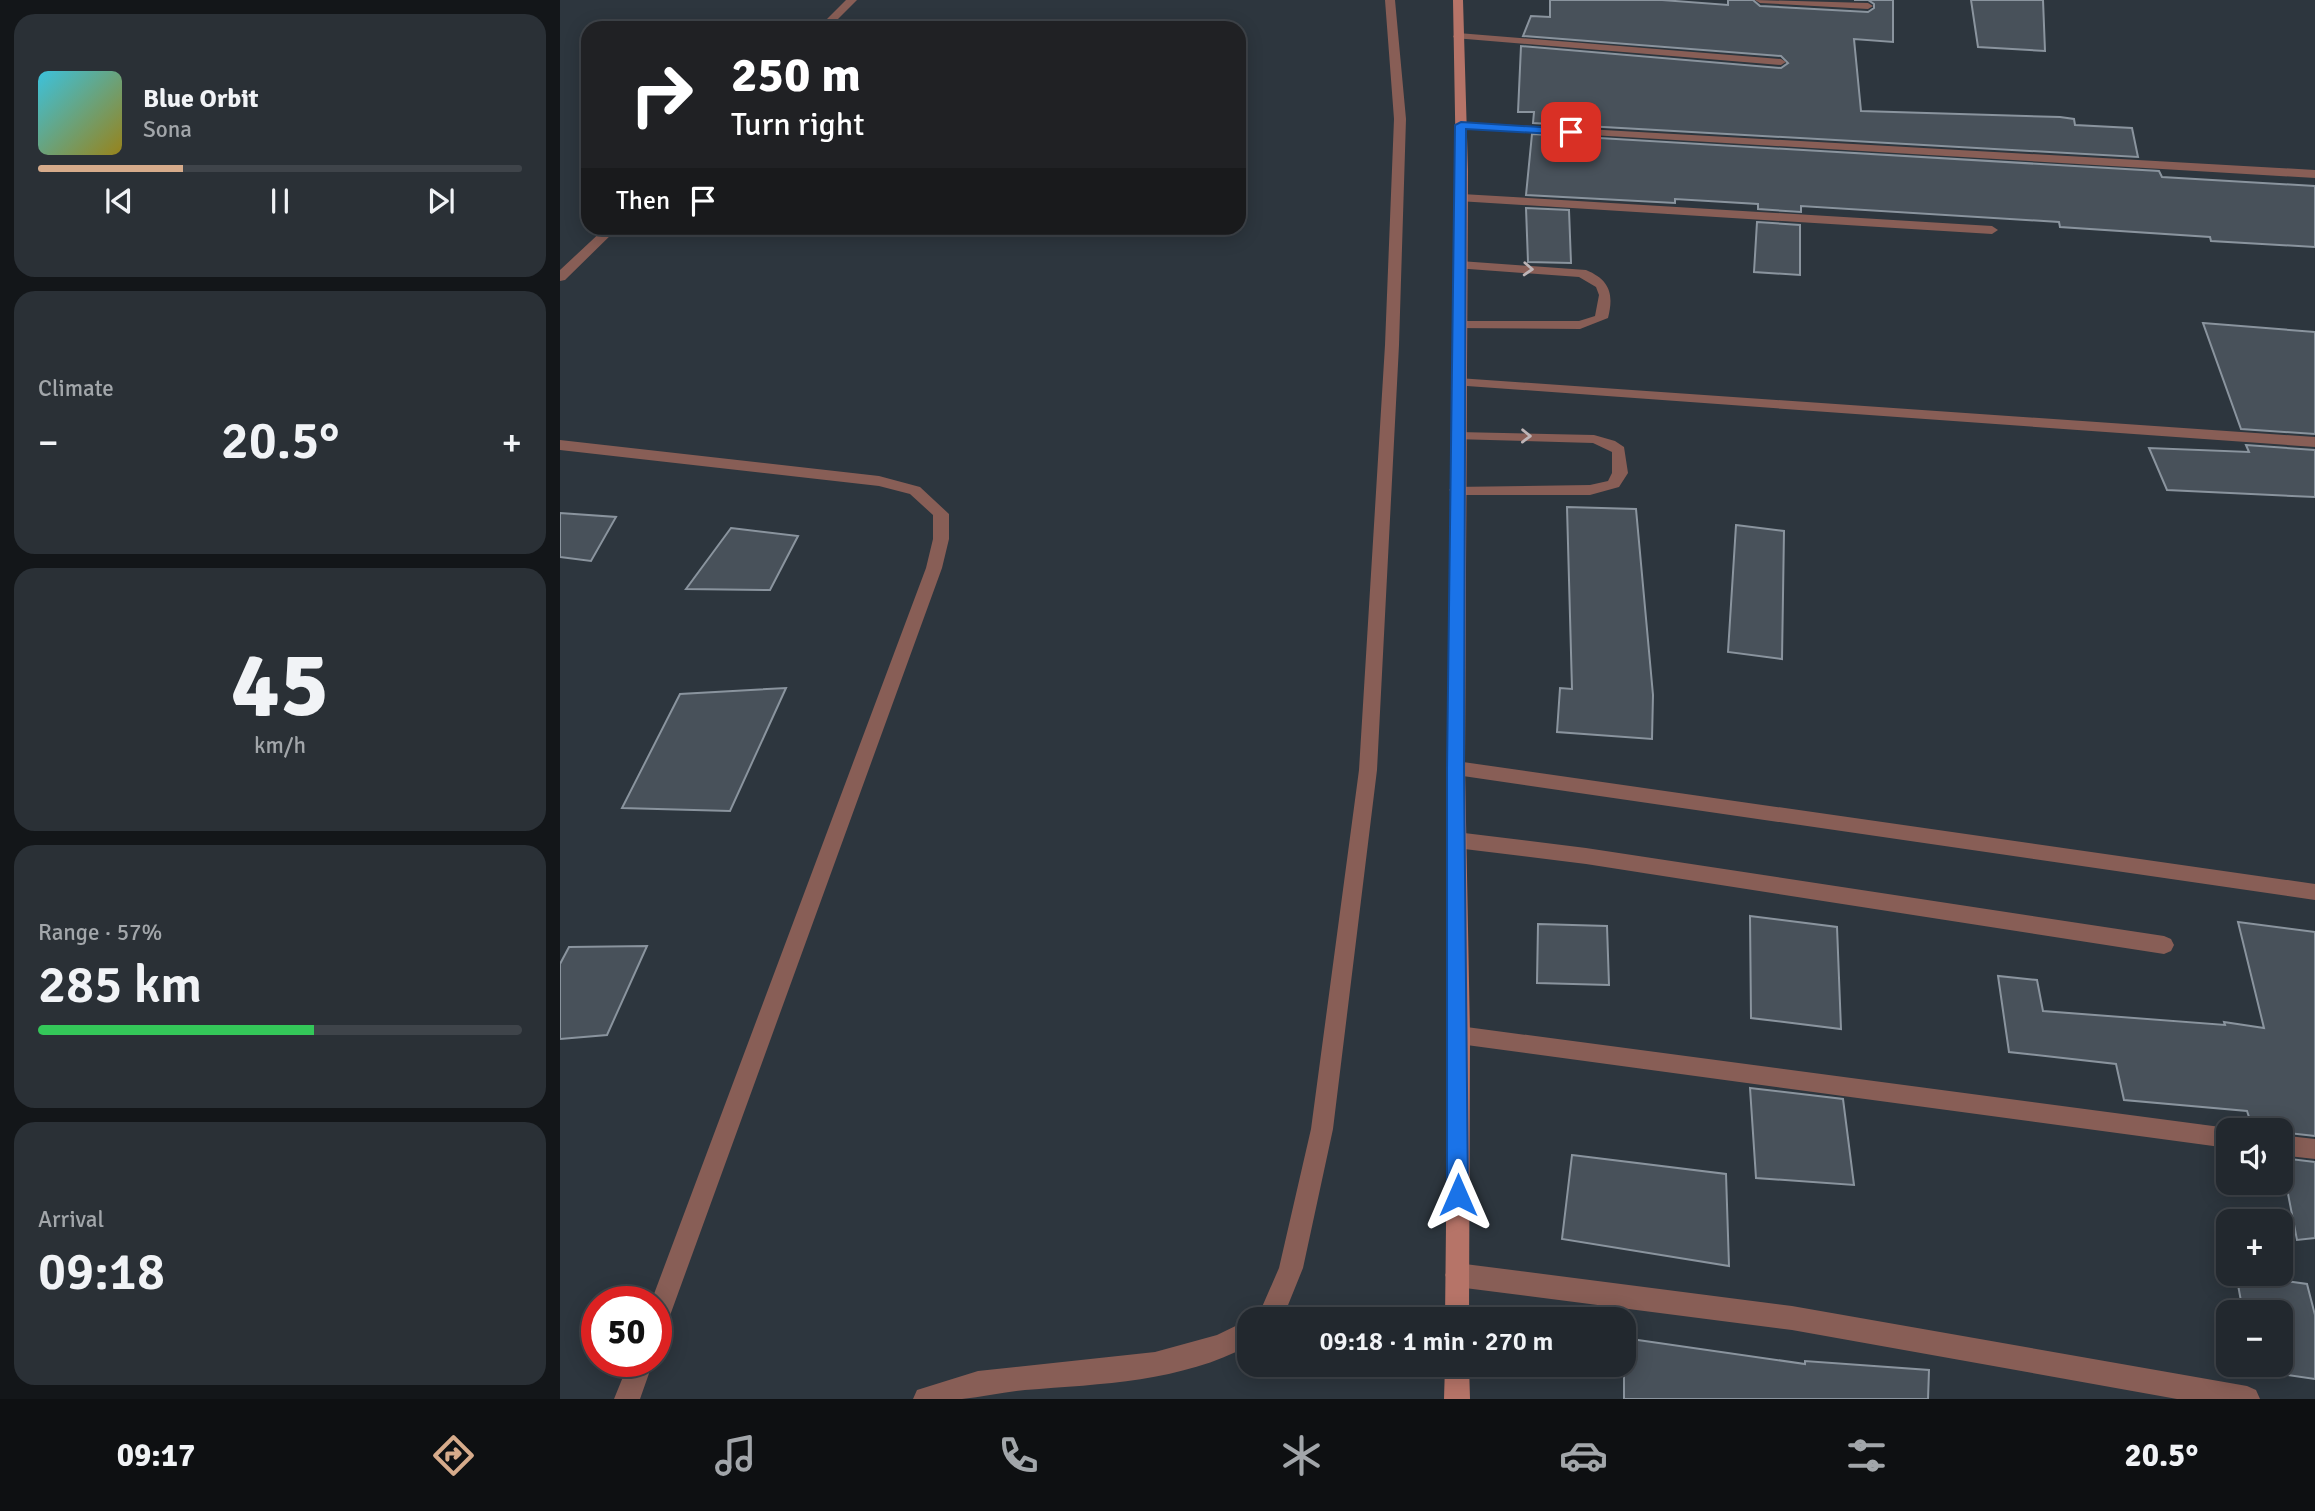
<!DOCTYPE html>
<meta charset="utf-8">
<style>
:root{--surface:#22282e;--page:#2a3036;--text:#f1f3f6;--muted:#a2a6aa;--line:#3f444a;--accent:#d6ab8b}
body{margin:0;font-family:Signika,sans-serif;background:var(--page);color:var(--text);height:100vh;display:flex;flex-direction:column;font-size:26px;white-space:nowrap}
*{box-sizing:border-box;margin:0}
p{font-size:23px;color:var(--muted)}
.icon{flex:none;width:38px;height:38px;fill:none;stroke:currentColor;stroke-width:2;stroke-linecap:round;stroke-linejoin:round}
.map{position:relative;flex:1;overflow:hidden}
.panel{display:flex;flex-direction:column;gap:14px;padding:14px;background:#131619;width:560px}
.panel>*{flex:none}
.top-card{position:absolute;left:21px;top:21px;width:665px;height:214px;border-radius:21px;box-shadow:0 4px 18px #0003,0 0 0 2px var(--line);background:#202124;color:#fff;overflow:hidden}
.tools{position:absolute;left:1656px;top:1118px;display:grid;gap:14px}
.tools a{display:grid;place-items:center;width:77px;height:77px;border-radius:14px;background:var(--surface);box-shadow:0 4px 18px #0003,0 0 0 2px var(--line);font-size:35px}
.speed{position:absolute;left:21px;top:1286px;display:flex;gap:14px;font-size:35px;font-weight:700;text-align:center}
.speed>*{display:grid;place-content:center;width:91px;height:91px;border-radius:50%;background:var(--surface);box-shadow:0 4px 18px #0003,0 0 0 2px var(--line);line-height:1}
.speed .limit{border:10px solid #d22;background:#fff;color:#111}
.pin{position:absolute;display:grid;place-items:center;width:60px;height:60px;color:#fff;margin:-30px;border-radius:14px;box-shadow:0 4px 10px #0006}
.me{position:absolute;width:77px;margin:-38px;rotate:0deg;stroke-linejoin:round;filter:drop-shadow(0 0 5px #0008)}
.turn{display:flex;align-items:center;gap:24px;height:147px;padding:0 35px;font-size:32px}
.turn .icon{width:91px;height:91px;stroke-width:2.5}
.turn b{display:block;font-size:49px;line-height:60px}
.then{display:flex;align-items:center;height:66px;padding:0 35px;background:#0003;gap:14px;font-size:26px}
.big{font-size:52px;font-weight:600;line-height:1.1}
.panel .tile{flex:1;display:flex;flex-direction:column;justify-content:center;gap:10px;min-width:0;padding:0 24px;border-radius:21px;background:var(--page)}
.panel .dial{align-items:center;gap:0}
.dial b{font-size:91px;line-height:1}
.song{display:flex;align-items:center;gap:21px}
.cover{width:84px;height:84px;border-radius:10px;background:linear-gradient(135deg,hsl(190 70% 55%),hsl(50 70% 35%))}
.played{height:7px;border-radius:4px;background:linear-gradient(90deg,var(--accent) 30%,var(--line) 30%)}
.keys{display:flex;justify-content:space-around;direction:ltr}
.heat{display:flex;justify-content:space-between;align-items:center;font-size:38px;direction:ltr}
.charge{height:10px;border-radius:5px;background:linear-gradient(90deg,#34c759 57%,var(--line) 0)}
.trip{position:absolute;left:677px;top:1307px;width:399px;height:70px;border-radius:21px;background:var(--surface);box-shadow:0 4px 18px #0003,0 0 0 2px var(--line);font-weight:600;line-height:70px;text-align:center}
.tab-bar{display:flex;height:112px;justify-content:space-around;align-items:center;background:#0e1012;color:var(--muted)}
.tab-bar .icon{width:49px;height:49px}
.tab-bar .on{color:var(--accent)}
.tab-bar b{font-size:32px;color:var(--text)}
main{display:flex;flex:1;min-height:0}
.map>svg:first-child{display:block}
.building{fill:#48515a;stroke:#8a949e;stroke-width:2}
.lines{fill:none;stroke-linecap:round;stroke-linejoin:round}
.service{fill:#885e56;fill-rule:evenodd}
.minor{fill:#885e56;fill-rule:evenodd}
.secondary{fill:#b67468;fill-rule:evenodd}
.oneway{stroke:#bdb4b6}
.route{fill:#1a73e8;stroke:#114b97;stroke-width:2}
</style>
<main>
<section class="panel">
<div class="tile">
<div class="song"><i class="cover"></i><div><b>Blue Orbit</b><p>Sona</p></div></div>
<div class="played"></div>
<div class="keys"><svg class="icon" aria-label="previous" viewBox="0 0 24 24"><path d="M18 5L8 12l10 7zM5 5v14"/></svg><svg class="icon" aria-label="pause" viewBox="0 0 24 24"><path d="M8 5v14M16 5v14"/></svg><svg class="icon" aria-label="next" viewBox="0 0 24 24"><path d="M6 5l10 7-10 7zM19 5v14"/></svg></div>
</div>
<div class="tile"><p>Climate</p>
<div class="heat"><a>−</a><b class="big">20.5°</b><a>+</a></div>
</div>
<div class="tile dial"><b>45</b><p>km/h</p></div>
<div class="tile"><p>Range · 57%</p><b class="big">285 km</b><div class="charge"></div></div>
<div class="tile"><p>Arrival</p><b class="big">09:18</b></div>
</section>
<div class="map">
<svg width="1755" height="1399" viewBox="0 0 1755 1399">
<rect width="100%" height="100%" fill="#2d363e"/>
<!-- building -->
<path class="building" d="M990,0H1102L1168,5V0H1193L1200,6L1308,12L1314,8V4L1308,0H1294H1333V42L1294,39L1301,111L1500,117L1514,119L1515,125L1572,128L1578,157L973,123L974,112H958L961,46L1221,68L1228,63L1221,56L963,36L971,16L990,17Z
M1411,0H1483L1485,51L1418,47Z
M972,134L1599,171L1602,177L1755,186V247L1651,241L1650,237L1500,227L1499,222L1241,206V212L1198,209V204L1115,199V203L966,195Z
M966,208L1009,210L1011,263L968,262Z
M1197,222L1240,225V275L1194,272Z
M1643,323L1755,332V434L1681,429Z
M1686,445L1755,450V497L1607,490L1589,448L1689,452Z
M1007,507L1076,509L1093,695L1092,739L997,732L1000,688L1012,689Z
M0,513L56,517L31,561L0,557Z
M1176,525L1224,531L1222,659L1168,652Z
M171,528L238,536L210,590L126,589Z
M226,688L170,811L62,808L120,694Z
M1190,916L1277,927L1281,1029L1191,1018Z
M1678,922L1755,932V1136L1720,1132L1715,1130L1713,1120L1689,1117L1687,1111L1564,1100L1556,1064L1449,1052L1438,976L1477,980L1483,1011L1665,1025L1664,1022L1704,1028Z
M978,924L1047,926L1049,985L977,983Z
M87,946L47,1035L0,1039V964L9,947Z
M1190,1088L1283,1099L1294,1185L1196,1178Z
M1012,1155L1166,1174L1169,1266L1002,1239Z
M1721,1158L1755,1162V1238L1737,1240Z
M1676,1274L1747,1284L1755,1315V1379L1695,1370L1694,1365H1720V1312H1683Z
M1064,1338L1245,1364V1361L1369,1370L1368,1399H1064Z"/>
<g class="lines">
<!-- service -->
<path class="service" d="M286,0H297L269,28H258Z
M825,0H835L846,119L839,345L817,770L773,1129L743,1268L722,1320H694L702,1307L719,1268L751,1129L799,770L825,345L834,119Z
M1195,0L1308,3L1313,6L1308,9L1200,3Z
M898,33L1221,59L1226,62L1221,65L894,38L893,36Z
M902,194L1432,226L1438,230L1432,234L898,201L896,198Z
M45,228H58L5,280L0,281V270Z
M900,261L1026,270C1050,280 1054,294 1048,318L1020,329L894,328L892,325L899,321H1019L1035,316L1039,295L1036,287L1019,277L895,268V262Z
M898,378L1755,437V447L893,385V379Z
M898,432L1034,435L1055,441L1064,447L1068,473L1059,487L1030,495H897L889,490L892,487L1030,485L1048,481L1052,473V452L1033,443L893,439L891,436Z
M0,440L319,476L360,487L389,514V539L382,568L108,1321L105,1330L96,1333V1302H91L366,568L373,539V515L350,494L319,486L0,450Z
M896,761L1755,884V900L896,775L890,773L887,768L890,763Z
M690,1319V1345C621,1382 542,1384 465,1390C444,1392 423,1397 402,1399C386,1399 369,1399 353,1399L357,1390L418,1371L595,1352L657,1335Z
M69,1362H93L80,1399H54Z"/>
<!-- minor -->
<path class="minor" d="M901,122L1755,170V178L897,127V123Z
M896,832L1026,848L1604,936L1611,939L1614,945L1611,951L1604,954L1026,864L896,848L889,845L886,840L889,835Z
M899,1026L1668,1128L1675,1130H1668V1148L899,1044L892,1042L888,1035L892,1028Z
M1720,1135L1755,1139V1159L1720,1155Z
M897,1263L1232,1306L1687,1386L1696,1390L1700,1399H1617L1232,1330L897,1287L889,1283L885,1275L889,1267Z"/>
<!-- secondary -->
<path class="secondary" d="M893,0H903L908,171L905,768L910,1035L909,1320H885L888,1035L887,768L896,171Z
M885,1365H909L910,1399H884Z"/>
</g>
<!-- one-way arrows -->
<defs><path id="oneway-chevron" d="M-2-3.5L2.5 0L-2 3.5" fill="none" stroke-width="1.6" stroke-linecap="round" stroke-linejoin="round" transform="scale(1.75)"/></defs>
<g class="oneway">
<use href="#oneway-chevron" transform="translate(968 269) rotate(3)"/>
<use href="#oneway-chevron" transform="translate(966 436) rotate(1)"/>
</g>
<!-- route -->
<path class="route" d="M901,122L1011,129L1016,132L1011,135L906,129L904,768L908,1195L905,1202L898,1205L890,1202L887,1195V768L895,125Z"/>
</svg>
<div class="tools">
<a><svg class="icon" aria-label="sound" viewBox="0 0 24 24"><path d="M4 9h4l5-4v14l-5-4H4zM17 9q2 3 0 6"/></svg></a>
<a>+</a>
<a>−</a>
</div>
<div class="speed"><div class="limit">50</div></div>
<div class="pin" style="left:1011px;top:132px;background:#d93025"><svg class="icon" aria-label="arrive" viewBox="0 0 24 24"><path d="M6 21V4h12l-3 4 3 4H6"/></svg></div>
<svg class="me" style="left:898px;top:1195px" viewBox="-20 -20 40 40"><path d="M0-17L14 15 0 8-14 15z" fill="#1a73e8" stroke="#fff" stroke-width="4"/></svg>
<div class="trip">09:18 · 1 min · 270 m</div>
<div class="top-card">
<div class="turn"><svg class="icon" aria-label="right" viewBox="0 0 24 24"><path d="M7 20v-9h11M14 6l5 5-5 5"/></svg><div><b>250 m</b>Turn right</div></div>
<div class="then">Then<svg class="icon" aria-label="arrive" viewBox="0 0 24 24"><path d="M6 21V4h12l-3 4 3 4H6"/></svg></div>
</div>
</div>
</main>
<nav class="tab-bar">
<b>09:17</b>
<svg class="icon on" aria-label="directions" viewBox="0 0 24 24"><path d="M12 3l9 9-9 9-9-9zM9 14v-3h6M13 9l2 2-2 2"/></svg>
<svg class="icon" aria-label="music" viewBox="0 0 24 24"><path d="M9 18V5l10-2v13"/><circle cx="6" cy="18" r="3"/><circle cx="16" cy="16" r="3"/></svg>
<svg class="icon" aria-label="phone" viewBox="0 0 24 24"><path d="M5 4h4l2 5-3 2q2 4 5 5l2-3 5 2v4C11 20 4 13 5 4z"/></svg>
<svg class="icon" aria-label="climate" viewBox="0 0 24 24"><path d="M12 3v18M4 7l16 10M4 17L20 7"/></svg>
<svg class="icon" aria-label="car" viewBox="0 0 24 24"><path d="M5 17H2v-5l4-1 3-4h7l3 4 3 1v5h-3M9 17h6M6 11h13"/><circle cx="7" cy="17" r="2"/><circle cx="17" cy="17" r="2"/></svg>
<svg class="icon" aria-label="filters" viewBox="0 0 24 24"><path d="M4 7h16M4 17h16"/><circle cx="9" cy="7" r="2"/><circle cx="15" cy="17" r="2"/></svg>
<b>20.5°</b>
</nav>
